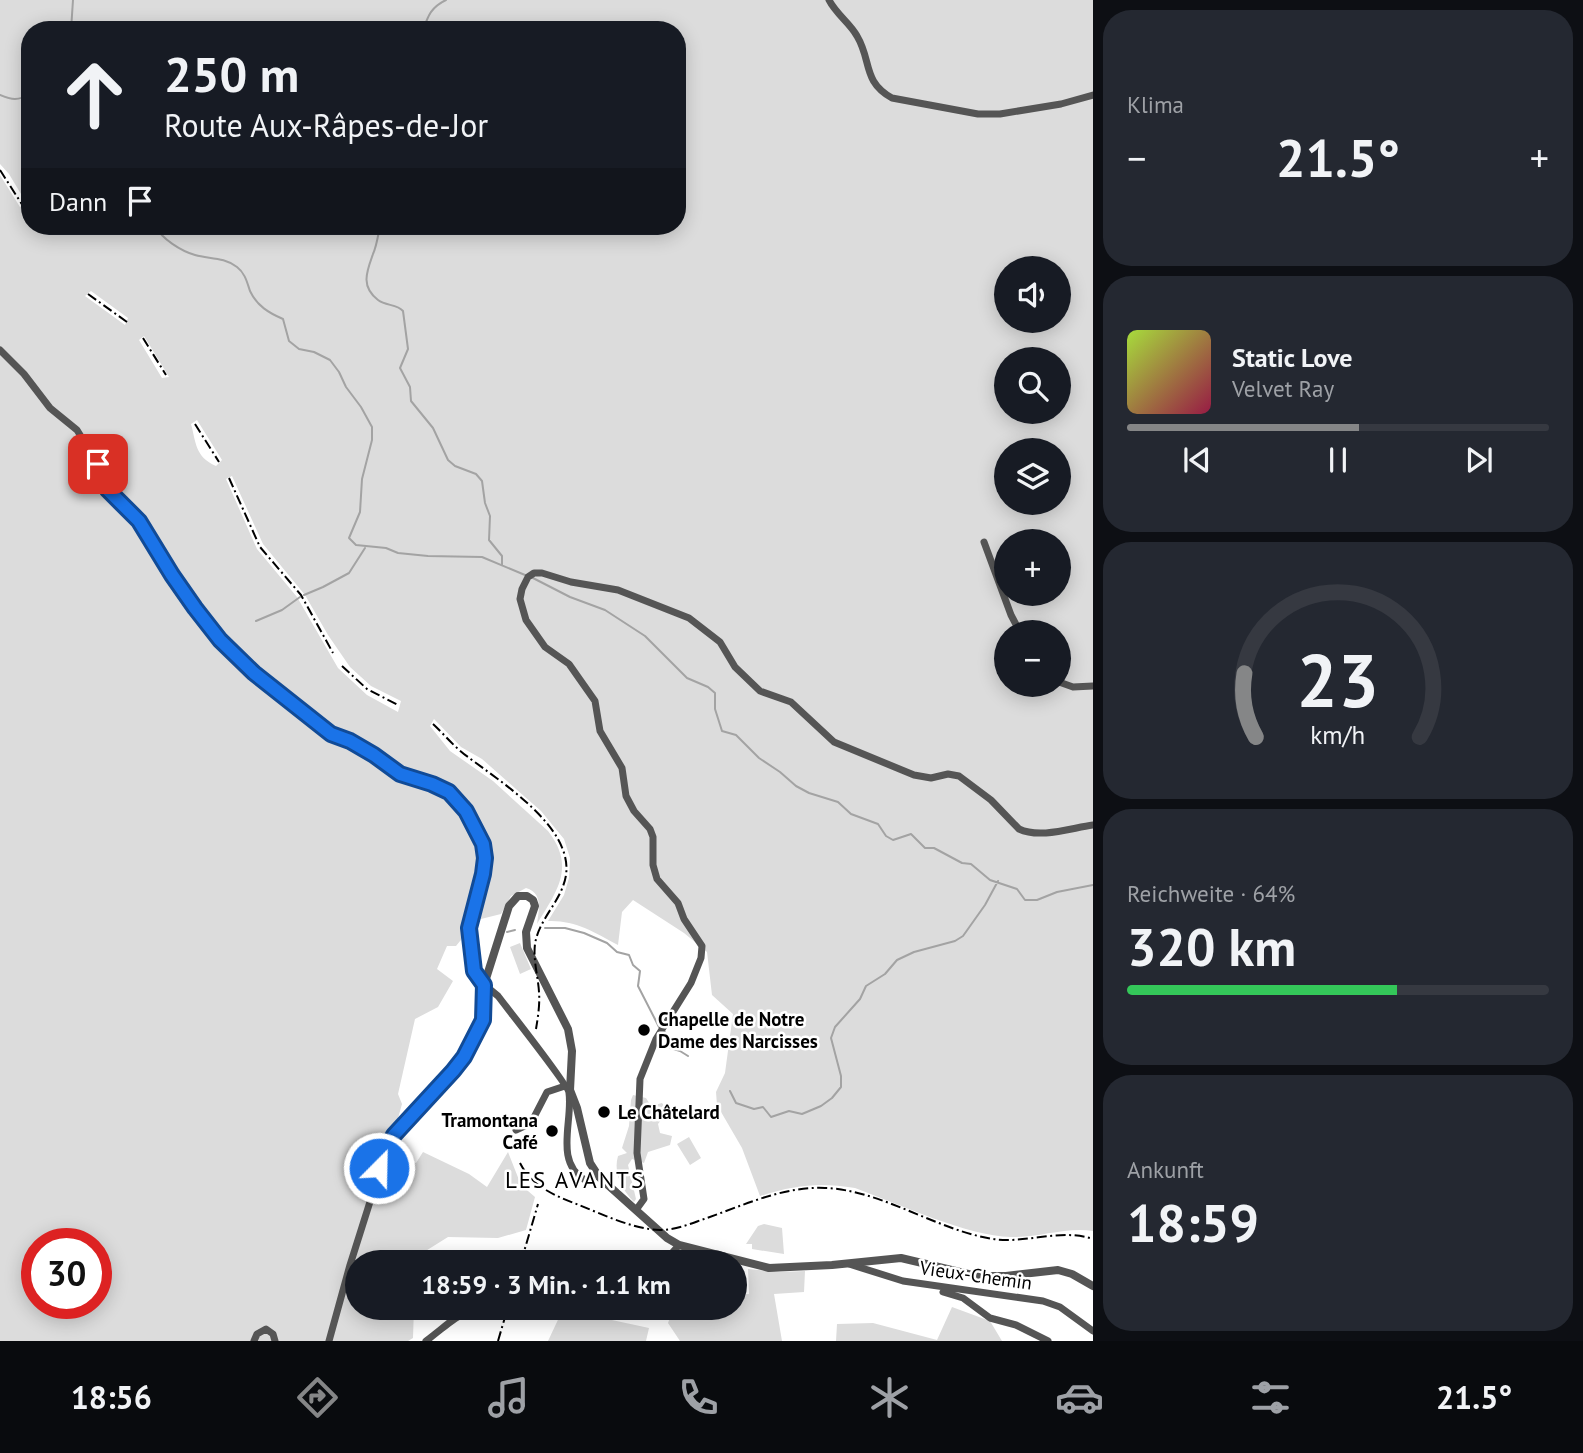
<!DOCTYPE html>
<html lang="de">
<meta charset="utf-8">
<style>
:root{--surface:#171b24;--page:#242831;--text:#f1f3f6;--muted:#9ea1a6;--line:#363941;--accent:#858687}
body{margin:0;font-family:"PT Sans",sans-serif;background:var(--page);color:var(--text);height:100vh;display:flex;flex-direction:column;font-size:26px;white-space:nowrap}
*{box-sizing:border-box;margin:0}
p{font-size:23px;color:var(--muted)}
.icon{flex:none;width:38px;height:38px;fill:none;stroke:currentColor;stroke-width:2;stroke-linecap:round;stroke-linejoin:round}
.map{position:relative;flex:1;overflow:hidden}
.details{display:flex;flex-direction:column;gap:10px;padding:10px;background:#0d0f14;width:490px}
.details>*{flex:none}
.banner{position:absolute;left:21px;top:21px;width:665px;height:214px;border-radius:28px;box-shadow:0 4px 18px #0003;background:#171b24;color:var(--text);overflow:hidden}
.fabs{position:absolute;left:994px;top:256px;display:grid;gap:14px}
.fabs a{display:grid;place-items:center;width:77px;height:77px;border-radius:50%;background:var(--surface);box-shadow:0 4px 18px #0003;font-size:35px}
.speed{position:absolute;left:21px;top:1228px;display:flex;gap:14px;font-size:35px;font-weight:700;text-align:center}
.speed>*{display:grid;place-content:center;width:91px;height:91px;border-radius:50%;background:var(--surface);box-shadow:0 4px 18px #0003;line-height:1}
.speed .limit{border:10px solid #d22;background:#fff;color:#111}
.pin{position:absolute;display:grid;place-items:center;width:60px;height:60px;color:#fff;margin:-30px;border-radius:14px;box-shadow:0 4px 10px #0006}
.me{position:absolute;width:77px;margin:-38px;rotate:23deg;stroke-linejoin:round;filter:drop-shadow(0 0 5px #0008)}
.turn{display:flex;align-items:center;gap:24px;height:147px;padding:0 28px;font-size:32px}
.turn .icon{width:91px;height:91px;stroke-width:2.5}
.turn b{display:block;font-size:49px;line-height:60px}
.then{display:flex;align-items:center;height:66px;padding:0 28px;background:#0003;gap:14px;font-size:26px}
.big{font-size:52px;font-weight:600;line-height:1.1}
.details .card{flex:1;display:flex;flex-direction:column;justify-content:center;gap:10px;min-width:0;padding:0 24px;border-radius:28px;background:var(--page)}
.details .dial{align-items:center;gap:0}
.dial svg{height:182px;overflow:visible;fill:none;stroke:var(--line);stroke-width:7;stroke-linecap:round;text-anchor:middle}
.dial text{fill:var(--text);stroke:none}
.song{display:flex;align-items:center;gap:21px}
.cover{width:84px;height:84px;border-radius:10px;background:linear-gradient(135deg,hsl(80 70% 55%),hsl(340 70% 35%))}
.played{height:7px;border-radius:4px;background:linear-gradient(90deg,var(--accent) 55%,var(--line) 55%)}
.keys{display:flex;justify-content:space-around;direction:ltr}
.heat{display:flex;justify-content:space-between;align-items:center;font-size:38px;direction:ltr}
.charge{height:10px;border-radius:5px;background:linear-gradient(90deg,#34c759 64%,var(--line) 0)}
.trip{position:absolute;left:345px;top:1250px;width:402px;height:70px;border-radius:35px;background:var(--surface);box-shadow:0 4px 18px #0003;font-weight:600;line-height:70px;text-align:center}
.dock{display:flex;height:112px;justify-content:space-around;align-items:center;background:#090b0e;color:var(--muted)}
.dock .icon{width:49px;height:49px}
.dock .active{color:var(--accent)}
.dock b{font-size:32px;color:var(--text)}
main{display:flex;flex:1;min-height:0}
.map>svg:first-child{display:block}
.green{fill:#dcdcdc;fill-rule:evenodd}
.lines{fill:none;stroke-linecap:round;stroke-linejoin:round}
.stream{stroke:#a3a3a3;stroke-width:2}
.minor{stroke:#555;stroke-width:7}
.tertiary{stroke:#555;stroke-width:8}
.rail{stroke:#000;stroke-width:2;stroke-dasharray:10 3.5 2 3.5;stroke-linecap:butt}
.route-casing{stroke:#114b97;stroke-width:18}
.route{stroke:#1a73e8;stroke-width:12}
.poi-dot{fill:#000;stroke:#fff;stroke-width:2.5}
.labels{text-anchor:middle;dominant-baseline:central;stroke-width:5;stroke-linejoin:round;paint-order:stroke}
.poi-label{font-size:19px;font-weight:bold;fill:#000;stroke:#fff;text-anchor:start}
.street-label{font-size:19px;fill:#000;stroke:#fff}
.quarter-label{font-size:23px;letter-spacing:2px;fill:#000;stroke:#fff}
</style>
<main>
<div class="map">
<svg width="1093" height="1341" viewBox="0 0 1093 1341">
<rect width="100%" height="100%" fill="#fff"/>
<!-- green -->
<path class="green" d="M0,0H1093V1231C1065,1227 1039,1238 1011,1237C967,1236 899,1204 855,1188C819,1182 795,1185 760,1196L742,1148L717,1105L716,1092L725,1073L733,1014L712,995L707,952L684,933L633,900L622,912L618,945C594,932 575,920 548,921L564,895L569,878L570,858L564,839L541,811L482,759L461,747L434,719L430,726L450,751L493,781L548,831C576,867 557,891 537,924C539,909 543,893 526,888L511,896L501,914L477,920L456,946H447L437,969L453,981L438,1007L415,1019L398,1094L402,1104L390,1147L393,1153L416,1163L423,1152L469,1174L487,1187L508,1152L521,1185L535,1197L526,1230L498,1238L448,1237L416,1257V1262H357V1307H414L413,1338L408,1341H0V175L20,207L27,204L9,174L0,164ZM30,30H677V226H30ZM1006,268H1059V320H1006ZM91,291L128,318L125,325L85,296ZM144,336L169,377L162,378L139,340ZM1006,359H1059V411H1006ZM197,420L222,460L216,466C195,457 196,442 191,424ZM1006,450H1059V502H1006ZM232,476L263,544L305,595L328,635L350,667L371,686L401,701L398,712L367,695L338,668L297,597L257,549L226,479ZM1006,541H1059V593H1006ZM1006,632H1059V684H1006ZM37,1244H96V1304H37Z
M520,943L531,969L520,974L510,947Z
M633,1095L646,1098L651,1106L662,1103L668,1111L658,1124L660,1133L672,1136L670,1145L648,1152L644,1163L632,1159L628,1165L636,1199L634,1202C622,1190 613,1173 618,1156L627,1153L622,1148L629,1126L631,1100Z
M689,1137L701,1158L690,1165L677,1144Z
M764,1224L782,1228L784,1254L752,1249V1244H746L758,1226Z
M748,1269L780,1272L805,1271L804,1292L774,1294L782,1341H680L668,1323L674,1307H735V1295L749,1294Z
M564,1307H592L598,1317L649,1328L646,1341H548Z
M952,1307L990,1321L1002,1341H836L837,1324L873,1323L937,1340Z"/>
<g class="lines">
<!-- stream -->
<path class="stream" d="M71,30L73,0
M423,30C428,16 431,7 446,0
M0,95C12,100 18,101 30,94
M155,226C162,239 181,251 195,255C209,259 224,257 237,267C245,273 247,282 250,291C257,306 269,313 283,319L289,341L299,349L314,352L330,360L339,372L346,387L361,407L372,427V440L362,479L360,512L349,538L356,545L386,548L398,553L428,556L482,557L525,575
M380,226C378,235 377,245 373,254C367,271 360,286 378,300C386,306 397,304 403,311L408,349L400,368L410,387L411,401L433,428L448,460L455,466L476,474L482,481L485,503L490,516L489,540L502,556V565
M531,577L570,597L605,610L645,636L687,678L708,687L715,693V709L722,731L736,735L759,758L780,772L796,786L809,793L838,802L851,814L878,824L886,836L893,840L911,834L925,848H934L962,863L971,864L990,880L1017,889L1025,900H1037L1057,892L1093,885
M304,595L323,587L349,573L365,548
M256,621L282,610L300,597
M545,928H565L584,933L607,943L617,952L629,955L633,965L640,971L638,986L659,1027
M507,932L515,930
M665,1032L670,1040V1048L680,1051L688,1056
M730,1091L736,1103L754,1109L763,1107L771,1117L789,1111L802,1114L821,1106L832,1098L841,1087V1076L831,1038L835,1027L860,999L866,986L885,974L897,960L914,952L955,941L963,936L985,905L998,881"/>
<!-- minor -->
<path class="minor" d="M829,0C836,14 850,23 857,36C872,61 862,81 892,98L978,114H1000L1061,104L1093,95
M0,350L24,374L50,408L77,430L98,464L108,490L139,521L176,582L220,640L254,673L331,734L350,741L379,758L400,774L441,788L460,804L479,836L485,857L483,874L469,928L474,969L481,982L498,996C507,1008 569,1086 569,1093C573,1121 554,1162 585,1180
M984,542L1011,615L1020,632
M1059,682L1073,687L1093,686
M516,1130L531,1123L547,1092L565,1086
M636,1210L644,1199L637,1153L640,1079L656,1039L691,983L701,958L702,946L684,919L678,903L657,879L653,865V837L650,829L634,811L626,796L622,768L600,731L595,701L569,664L545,647L526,620L520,599L522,589L528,577L534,573H542L571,582L618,590L689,618L720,642L735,667L760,691L791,702L834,742L914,775L931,778L948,774L959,776L991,800L1019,829C1040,839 1071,828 1093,825
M656,1262L672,1253L679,1245
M849,1264L903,1281L1043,1301L1060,1307L1093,1331
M943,1292L963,1298L990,1318L1016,1325L1048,1341
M254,1341L257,1334L266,1329L273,1334L275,1341
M329,1341L350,1265L387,1148L399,1128L453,1071L468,1049L483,1020L484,985
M426,1341C464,1312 459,1308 508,1313L514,1307"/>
<!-- tertiary -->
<path class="tertiary" d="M484,985L509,906L518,896H527L533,900L535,906L526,932L527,948L568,1029L572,1051L570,1090L577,1108L590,1163L599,1177L667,1238L679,1245L769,1268L832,1265L901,1258L977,1276H1006L1058,1270L1072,1274L1093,1286"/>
<!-- rail -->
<path class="rail" d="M0,170L23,206
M88,294L127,322
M143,338L166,375
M195,424L219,462
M229,478L260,547L301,595L333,653
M342,666L367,689L398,705
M433,724C445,735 455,748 468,757C502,783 573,827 566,875C562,901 539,918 535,944C533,960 538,976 539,992C540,1004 538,1017 536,1029
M520,1163C532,1187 556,1196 579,1205C604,1215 633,1229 660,1230C677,1230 692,1223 707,1218C744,1205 784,1186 825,1188C882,1190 936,1230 993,1239C1026,1244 1060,1228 1093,1239
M521,1262L538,1204
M498,1341L508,1307"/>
</g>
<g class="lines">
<defs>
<path id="route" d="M98,464L108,490L139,521L172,575L195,608L220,640L254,673L331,734L350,741L374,755L400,774L432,784L449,792L466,811L483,844L485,858L483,874L469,928L474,971L484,985L483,1020L464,1057L453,1071L394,1135L379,1168"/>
</defs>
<!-- route casing -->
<use href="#route" class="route-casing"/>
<!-- route -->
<use href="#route" class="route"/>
</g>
<!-- markers -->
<g class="poi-dot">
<circle cx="644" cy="1030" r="7"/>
<circle cx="604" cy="1112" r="7"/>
<circle cx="552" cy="1131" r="7"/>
</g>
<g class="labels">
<!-- poi labels -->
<g class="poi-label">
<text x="658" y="1019">Chapelle de Notre<tspan x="658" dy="22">Dame des Narcisses</tspan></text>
<text x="618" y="1112">Le Châtelard</text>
<text x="538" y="1120" text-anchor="end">Tramontana<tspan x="538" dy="22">Café</tspan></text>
</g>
<!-- street labels -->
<g class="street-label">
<text transform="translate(976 1275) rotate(8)">Vieux-Chemin</text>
</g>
<!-- quarter labels -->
<g class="quarter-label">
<text x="575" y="1179">LES AVANTS</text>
</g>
</g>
</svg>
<div class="fabs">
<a><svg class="icon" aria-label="sound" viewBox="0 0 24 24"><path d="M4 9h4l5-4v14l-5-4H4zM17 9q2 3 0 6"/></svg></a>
<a><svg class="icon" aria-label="search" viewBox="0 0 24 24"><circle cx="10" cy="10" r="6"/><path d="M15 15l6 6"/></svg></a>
<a><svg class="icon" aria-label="layers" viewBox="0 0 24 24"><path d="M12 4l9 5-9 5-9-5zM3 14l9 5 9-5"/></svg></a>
<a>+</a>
<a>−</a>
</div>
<div class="speed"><div class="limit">30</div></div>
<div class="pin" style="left:98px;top:464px;background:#d93025"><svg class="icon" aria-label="arrive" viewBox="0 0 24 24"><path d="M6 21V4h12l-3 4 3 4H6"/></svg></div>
<svg class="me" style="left:379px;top:1168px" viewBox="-20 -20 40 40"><circle r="17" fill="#1a73e8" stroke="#fff" stroke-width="3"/><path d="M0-11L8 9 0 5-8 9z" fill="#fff"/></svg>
<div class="trip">18:59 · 3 Min. · 1.1 km</div>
<div class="banner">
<div class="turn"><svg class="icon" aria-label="ahead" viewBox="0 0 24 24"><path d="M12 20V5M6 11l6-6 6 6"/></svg><div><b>250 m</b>Route Aux-Râpes-de-Jor</div></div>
<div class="then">Dann<svg class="icon" aria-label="arrive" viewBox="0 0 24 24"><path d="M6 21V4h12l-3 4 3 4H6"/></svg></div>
</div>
</div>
<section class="details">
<div class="card"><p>Klima</p>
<div class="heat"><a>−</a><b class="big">21.5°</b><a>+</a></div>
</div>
<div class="card">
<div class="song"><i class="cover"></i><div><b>Static Love</b><p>Velvet Ray</p></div></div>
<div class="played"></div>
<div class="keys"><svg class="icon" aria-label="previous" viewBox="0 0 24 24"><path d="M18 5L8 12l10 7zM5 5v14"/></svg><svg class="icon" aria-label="pause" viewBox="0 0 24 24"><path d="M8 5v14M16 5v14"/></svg><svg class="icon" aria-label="next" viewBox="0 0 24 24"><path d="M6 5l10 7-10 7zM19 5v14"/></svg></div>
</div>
<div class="card dial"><svg viewBox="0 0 100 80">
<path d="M14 69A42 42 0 1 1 86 69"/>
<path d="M14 69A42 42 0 0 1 9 41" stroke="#858687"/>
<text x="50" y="56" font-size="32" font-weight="700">23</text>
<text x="50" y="72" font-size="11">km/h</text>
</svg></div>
<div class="card"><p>Reichweite · 64%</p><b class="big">320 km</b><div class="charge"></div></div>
<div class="card"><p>Ankunft</p><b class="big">18:59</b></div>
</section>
</main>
<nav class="dock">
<b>18:56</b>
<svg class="icon active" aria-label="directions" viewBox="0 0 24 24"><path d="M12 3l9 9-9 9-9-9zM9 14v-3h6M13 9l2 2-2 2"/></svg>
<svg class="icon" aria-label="music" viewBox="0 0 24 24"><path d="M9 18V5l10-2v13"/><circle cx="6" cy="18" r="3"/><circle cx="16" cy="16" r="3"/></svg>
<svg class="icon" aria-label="phone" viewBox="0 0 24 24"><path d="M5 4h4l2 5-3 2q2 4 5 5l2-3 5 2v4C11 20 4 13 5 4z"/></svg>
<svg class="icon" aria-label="climate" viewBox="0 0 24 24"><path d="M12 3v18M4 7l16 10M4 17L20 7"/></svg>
<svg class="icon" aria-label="car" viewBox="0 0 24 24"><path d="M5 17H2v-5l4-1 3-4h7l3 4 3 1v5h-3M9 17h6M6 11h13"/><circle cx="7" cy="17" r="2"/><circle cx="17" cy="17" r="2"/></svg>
<svg class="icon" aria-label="filters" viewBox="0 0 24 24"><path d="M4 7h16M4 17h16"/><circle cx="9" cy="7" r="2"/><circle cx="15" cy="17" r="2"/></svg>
<b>21.5°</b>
</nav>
